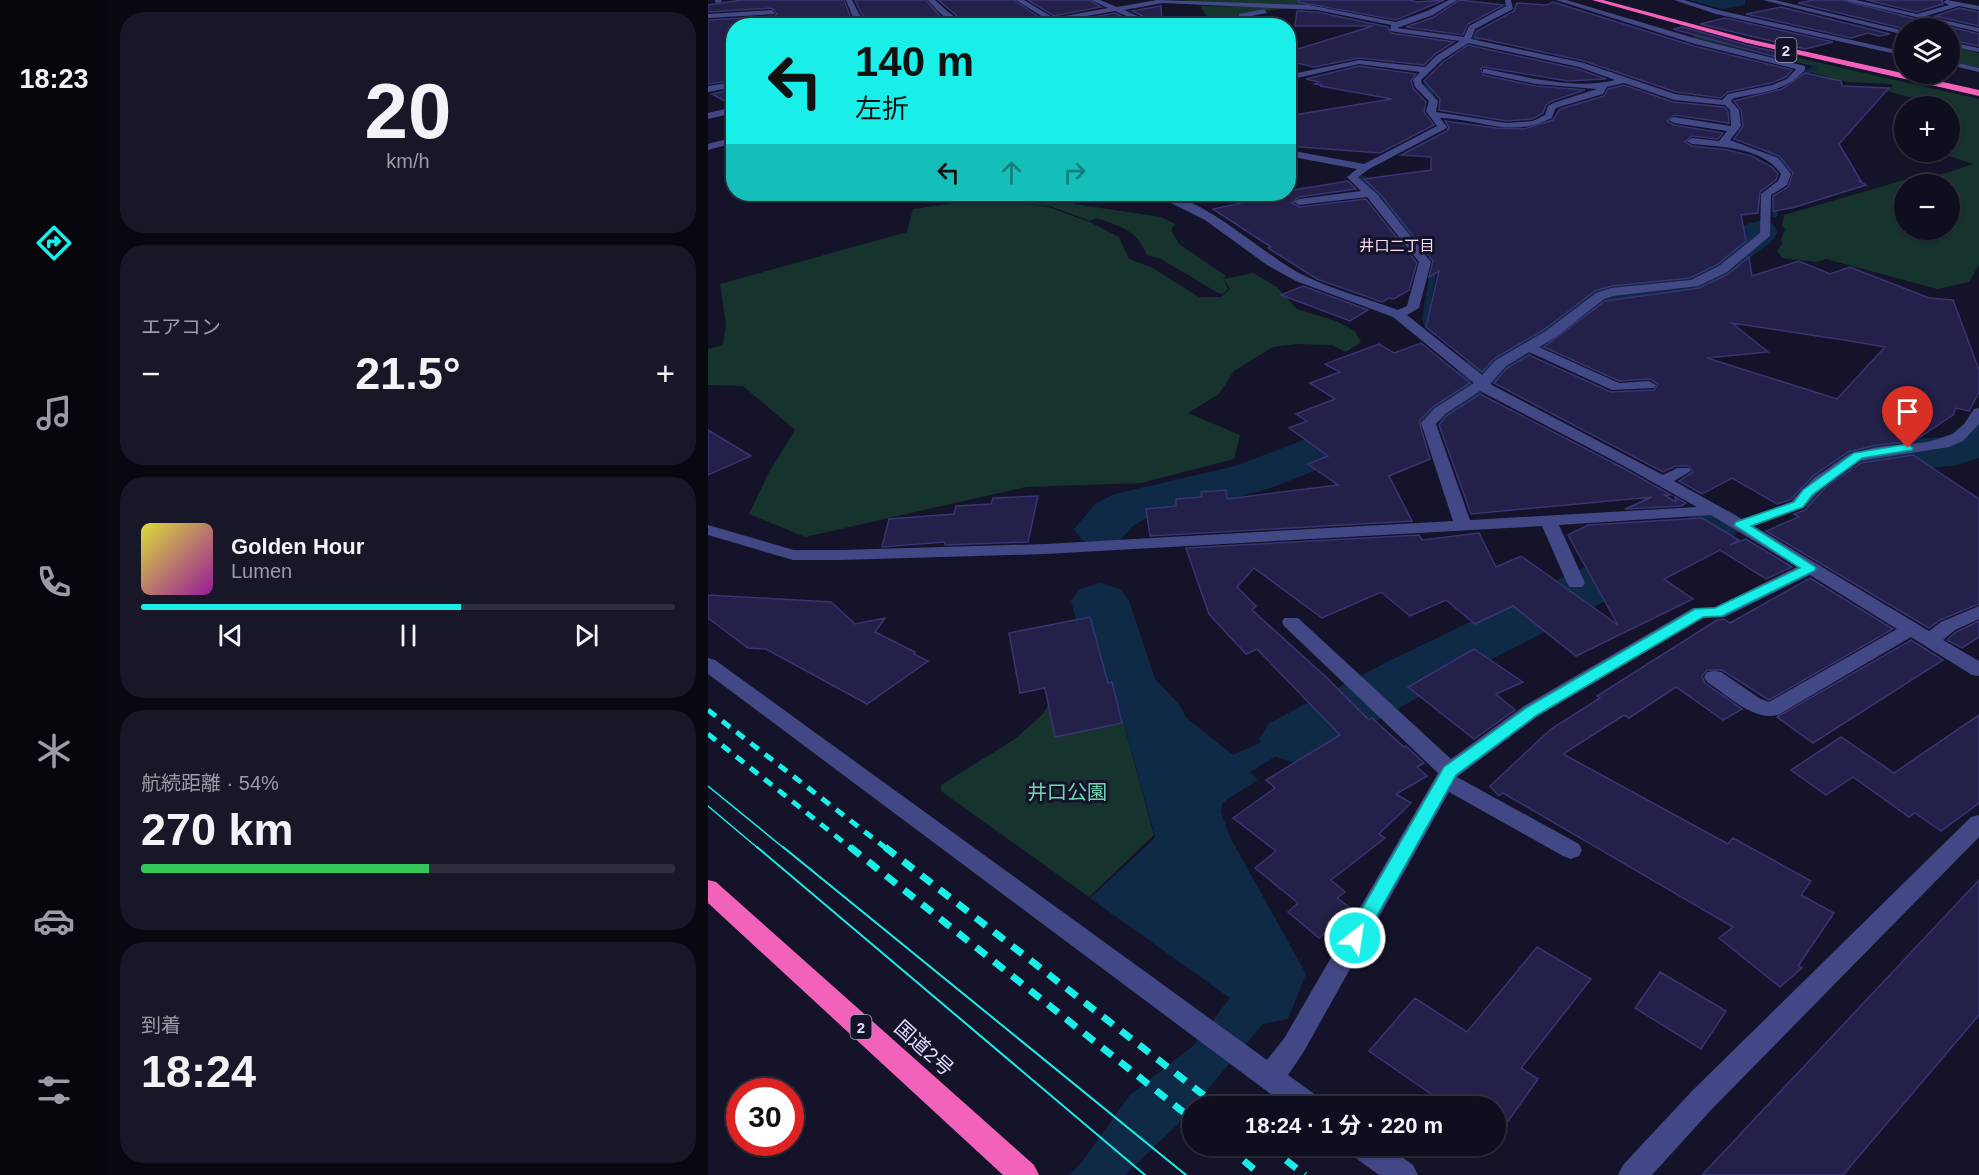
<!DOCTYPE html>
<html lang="ja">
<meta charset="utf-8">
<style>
:root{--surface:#0f0e1f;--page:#181728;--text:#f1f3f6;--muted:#9b9ca4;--line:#2f2e3d;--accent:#19eee8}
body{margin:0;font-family:Arial,"Noto Sans JP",sans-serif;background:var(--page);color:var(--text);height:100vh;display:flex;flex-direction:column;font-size:22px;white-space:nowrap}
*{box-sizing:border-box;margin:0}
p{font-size:20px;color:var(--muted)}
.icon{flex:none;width:33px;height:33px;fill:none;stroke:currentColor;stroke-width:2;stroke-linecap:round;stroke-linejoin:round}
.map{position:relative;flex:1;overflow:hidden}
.details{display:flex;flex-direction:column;gap:12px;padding:12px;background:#080811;width:600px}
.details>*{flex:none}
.guide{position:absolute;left:18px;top:18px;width:570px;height:183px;border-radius:24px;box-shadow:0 2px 4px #0004,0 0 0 2px var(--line);background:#19eee8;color:#111;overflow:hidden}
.tools{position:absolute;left:1186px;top:18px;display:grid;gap:12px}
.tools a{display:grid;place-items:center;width:66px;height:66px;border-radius:50%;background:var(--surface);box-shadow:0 2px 4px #0004,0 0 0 2px var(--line);font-size:30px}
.speed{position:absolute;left:18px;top:1078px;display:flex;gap:12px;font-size:30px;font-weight:700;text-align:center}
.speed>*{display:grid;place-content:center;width:78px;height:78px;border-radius:50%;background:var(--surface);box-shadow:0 2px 4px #0004,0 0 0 2px var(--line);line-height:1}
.speed .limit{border:9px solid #d22;background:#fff;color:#111}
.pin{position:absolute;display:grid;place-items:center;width:51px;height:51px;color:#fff;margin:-62px -26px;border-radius:50% 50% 50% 0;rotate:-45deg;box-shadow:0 0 6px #0007}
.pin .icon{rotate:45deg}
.me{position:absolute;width:66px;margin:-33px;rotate:30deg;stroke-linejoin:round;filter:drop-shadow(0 0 4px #0008)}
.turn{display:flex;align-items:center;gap:21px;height:126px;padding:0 30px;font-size:27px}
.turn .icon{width:78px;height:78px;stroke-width:2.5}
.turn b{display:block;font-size:42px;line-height:51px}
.lanes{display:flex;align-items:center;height:57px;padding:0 30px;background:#0003;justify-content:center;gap:30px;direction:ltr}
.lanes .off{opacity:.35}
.big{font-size:45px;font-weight:700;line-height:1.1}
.details .tile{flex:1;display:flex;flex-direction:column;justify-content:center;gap:9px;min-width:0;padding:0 21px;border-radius:24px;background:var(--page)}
.details .dial{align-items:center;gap:0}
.dial b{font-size:78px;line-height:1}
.song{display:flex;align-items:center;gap:18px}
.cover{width:72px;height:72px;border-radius:9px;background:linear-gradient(135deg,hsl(60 70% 55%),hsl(300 70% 35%))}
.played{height:6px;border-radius:3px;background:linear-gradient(90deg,var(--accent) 60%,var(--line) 60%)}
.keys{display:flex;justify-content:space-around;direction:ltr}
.heat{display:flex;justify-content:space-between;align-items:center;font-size:33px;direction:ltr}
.charge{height:9px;border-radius:4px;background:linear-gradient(90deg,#34c759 54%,var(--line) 0)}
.trip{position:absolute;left:474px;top:1096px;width:324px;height:60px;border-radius:30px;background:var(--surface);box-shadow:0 2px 4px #0004,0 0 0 2px var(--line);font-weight:700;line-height:60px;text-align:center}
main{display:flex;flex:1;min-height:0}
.tabs{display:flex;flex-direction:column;width:108px;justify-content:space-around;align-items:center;background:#06060c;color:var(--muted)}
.tabs .icon{width:42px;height:42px}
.tabs .selected{color:var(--accent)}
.tabs b{font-size:27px;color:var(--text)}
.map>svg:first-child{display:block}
.green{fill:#16332e;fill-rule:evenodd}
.water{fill:#0f2a46}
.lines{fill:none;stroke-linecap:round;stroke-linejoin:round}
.stream-far2{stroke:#0f2a46;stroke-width:4}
.stream-far1{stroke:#0f2a46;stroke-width:5}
.stream{stroke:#0f2a46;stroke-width:6}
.river{fill:#0f2a46;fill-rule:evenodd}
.building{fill:#232049;stroke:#393473;stroke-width:1.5;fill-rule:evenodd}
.minor{fill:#424885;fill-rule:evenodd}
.highway{fill:#f362ba;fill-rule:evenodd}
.tram-far1{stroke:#19eee8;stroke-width:1.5}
.tram{stroke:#19eee8;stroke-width:2}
.rail-far1{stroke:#19eee8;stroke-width:5;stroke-dasharray:10 8;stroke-linecap:butt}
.rail{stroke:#19eee8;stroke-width:7;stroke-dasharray:13 10;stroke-linecap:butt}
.route{fill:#19eee8;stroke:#109b97;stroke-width:1.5}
.labels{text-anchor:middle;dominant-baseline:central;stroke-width:6;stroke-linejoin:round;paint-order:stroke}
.shield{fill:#141329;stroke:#a1a1bd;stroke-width:1.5}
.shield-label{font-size:15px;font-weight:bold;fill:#dedefc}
.far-neighbourhood-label{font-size:15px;fill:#fde0f6;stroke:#141329}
.near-park-label{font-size:20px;fill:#6ed8b0;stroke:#141329}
.near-street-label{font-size:20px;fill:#dedefc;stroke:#141329}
</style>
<main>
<nav class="tabs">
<b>18:23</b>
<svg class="icon selected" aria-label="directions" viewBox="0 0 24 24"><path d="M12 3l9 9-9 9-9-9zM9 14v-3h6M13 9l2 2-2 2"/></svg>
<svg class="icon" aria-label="music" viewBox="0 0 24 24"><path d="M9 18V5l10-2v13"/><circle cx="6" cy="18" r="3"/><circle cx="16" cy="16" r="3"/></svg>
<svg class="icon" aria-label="phone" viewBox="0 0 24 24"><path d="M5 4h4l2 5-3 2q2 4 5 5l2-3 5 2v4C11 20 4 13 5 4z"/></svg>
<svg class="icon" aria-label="climate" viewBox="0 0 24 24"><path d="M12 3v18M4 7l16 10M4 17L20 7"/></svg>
<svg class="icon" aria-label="car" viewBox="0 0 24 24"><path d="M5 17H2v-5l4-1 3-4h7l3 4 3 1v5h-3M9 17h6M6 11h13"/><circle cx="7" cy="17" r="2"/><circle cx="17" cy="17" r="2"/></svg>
<svg class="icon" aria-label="filters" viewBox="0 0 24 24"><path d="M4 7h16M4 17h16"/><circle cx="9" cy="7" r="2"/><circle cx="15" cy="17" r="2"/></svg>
</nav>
<section class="details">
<div class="tile dial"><b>20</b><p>km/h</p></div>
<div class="tile"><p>エアコン</p>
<div class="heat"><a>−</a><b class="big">21.5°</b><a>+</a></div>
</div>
<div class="tile">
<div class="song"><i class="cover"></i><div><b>Golden Hour</b><p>Lumen</p></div></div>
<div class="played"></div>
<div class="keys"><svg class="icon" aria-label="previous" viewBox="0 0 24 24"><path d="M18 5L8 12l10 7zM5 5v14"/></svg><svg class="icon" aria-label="pause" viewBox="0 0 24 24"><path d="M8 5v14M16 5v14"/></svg><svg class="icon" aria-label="next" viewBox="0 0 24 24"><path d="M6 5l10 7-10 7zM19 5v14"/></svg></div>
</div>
<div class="tile"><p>航続距離 · 54%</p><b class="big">270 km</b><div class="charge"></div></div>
<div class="tile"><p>到着</p><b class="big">18:24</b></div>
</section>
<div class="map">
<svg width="1271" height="1175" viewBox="0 0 1271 1175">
<rect width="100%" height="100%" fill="#141329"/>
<!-- green -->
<path class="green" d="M472,0H633L603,5L498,3Z
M492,6L595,7L536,13L530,18L541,25L502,21Z
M985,34L1271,99V265L1261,282L1229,289L1118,259L1108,262L1074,258L1069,251L1074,244L1073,239L1077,229L1074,225L1076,215L1196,180L1222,178L1266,164L1227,152H1242V106C1231,106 1215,109 1209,99L1171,89L1184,87V84L1139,82L1101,72L1109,67L986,38ZM1197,184H1242V230H1197Z
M1242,46L1271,53V68L1242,61Z
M310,194H356L360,199L366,201V204L453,217L467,224L463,230L471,244L518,276L515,279L545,273L569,287L589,309L628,321L647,331L653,342L638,352L624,345L589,344L565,347L526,371L511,394L480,413L532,435L526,459L433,483L318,487L97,537L41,514L60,474L87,430L35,386L0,385V349L15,345L18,325L12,284L199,232L205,209ZM316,204L342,206L382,221L389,218C414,228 427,228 439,255L453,259L510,293L515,294L520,289L515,278L522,289L513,297H491L443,267L421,259L411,237L382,222L340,207Z
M404,681L446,835L381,897L233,791V785L307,739L335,714L347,692Z"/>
<!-- water -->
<path class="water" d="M981,0H1037V5L1014,9Z
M420,651L437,685L525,755L650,699L654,704L542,772L550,780L521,798L514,804L513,812L522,837L598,974L580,1019L555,1024L470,1124L417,1175H361L373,1163L422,1095L485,1046L522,998L382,898L444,841L447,836L397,656Z"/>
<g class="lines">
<!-- stream-far2 -->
<path class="stream-far2" d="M762,56L756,47L767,39L782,36
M722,83L717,85L725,96
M1092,83L1095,75L1108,67"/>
<!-- stream-far1 -->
<path class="stream-far1" d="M1068,145L1061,152L1084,170
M651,175L677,198L683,211L698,227
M1067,215L1068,199"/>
<!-- stream -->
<path class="stream" d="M696,226L713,244
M726,331L719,325L717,318L727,262"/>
<!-- river -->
<path class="river" d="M1052,221L1065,224L1070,232L1065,240L1014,279L989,290L975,294L900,300L851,339L797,370L782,388L739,418L563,488L519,500L441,517L426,525L412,540L393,545L374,540L366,529L388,503L407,494L527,466L707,398L750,370L767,352L821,321L873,283L913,274L968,271L986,263L1039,224Z
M1271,421V458L1245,466L1173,472L1166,478L1158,490L1125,505L1107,509L1089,505L1081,494L1089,483L1121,469L1128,458L1140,451L1185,440L1239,437L1254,425Z
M1008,508L1027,513L1035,524L1027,535L725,689L607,755L584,762L561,755L551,739L561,723L681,661L989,513Z
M392,583L412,589L421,601L447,679L470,703L479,719L470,735L447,741L424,735L396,702L387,687L363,601L372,589Z"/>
</g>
<!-- building -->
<path class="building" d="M34,0H136L142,16L151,26H26V80L0,84V20L67,16L69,14L64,8L0,12V5Z
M147,0H218L231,15L246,26H164L153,13Z
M230,0H306L332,18L304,26H261Z
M320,0H381L393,7L346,16Z
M590,0H701L709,2L736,0L688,20L590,2Z
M751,0L796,5L760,24L755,35L698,27L726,17Z
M1105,0H1134L1223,23L1197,29L1090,3Z
M1158,0H1234L1235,4L1209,12Z
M845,2L986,46L1084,70L1078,77L1063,83L1020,92L1013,98L968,92L876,61L766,37L769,31L806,11L809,3L839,5Z
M453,6L454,25L424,11Z
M1073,7L1182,34L1171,36L1160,33L1143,38L1038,14Z
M1251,8L1271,12V26L1227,16Z
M589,11L609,12L680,27L682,33L746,42L727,54L716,65L651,58L606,67L580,61V52L665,26H587Z
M407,13L434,26H350L352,23Z
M1017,18L1125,42L1097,49L992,24Z
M975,27L1038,45L1078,54L1068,57L965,29Z
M1242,27L1271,34V46L1242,40Z
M760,45L870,69L898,79L860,81L775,67L773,69L775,75L828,86L877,90L844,101L838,105L835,113L824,119L799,121L731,110L732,99L716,81L735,62Z
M651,66L708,74L703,81L705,88L718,102L716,112L726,125L672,153L580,146V116L684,99L612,86L615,85L607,84L611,82L598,79Z
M1097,73L1133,81L1134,86L1181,88L1131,144L1153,181H1151L1158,185L1084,208L1065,211V196L1080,187L1085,173L1071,156L1026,139L1035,126L1033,110L1026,101L1074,89Z
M916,85L965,102L1016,107L1020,111L1021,123L966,115L959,121L966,125L1015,133L1010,139L984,136L977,142L984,146L1020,150L1044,156L1064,167L1070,174L1068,180L1052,192L1050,213L1033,215L1038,241L1010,264L982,278L903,286L887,291L837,329L787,358L774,372L718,327L731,271L721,277L725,261L672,194L656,179L723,170V157L693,155L739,131L741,127L737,121L788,128L816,129L845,120L852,109L896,96L900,89Z
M26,89L24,105L4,94Z
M640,181L648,189L591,197L584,203L591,207L658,199L709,263L701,290L686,299L681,298L674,302L609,279L560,248L563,247L505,209L557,198L554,196L580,194V191Z
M1041,257L1044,276L1091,261L1122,274L1142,267L1221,298L1245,300L1271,370V392L1261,411L1248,408L1245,415L1206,441L1168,445L1140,452L1105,476L1082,500L1069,504L1024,478L994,494L971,481L985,472L981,466H968L955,472L786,383L799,368L821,355L903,392L946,390L950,384L942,379L911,381L836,347L897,301L991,288L1020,274ZM1024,323L1142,341L1177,347L1129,399L999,358L1060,352Z
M595,286L660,310L642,321L573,295Z
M713,343L762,383L726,406L711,421L722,459L681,476L704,521L442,536L438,509L468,506V499L494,497L493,492L518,490L519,499L630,485L600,464L620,456L581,428L599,421L588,414L627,399L602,383L632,372L617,364L671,344L686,353Z
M772,394L915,468L963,495H956L968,502L967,497L978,503L973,506L917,509L944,497L763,514L731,425L738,416Z
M0,430L43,456L0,475Z
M1205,455L1271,499V604L1232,620L1221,628L1058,531L1091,517L1086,514L1097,510L1118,487L1153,463Z
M330,496L320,542L237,545V542L174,547L181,519L246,514L248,506L283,504L285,498Z
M994,518L1031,540L1022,545L1038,539L1084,567L1058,579L1012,550L956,579L985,599L868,656L805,606L767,624L738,600L702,616L673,592L614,618L546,568L529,587L548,606L544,610L619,678L661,720L664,718L696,747L698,746L716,763L709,767L719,776L688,794L703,803L671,834L677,838L623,880L637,892L629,898L645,910L611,938L580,912L590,903L547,868L568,851L525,818L567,788L558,780L632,735L549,649L538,654L501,614L478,548L711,535L714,540L771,533L788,567L813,556L910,625L860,535L880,525Z
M1102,578L1185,629L1061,700L1014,670H999L994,676L997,683L1034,709L1015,720L968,687L921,718L916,715L855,754L1020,844L1025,838L1103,881L1093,895L1126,913L1090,966L1094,968L1072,987L1011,938L1025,927L795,793L791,796L782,786L843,729L892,698L889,696L1009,620L1016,619L1022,623Z
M0,595L123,602L147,624L177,618L167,632L207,652L206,654L220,661L159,704L58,649L40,648L0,618Z
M382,617L400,683L404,682L414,723L347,737L337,688L312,693L301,633Z
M1271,621V637L1254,648L1239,640L1248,632Z
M1203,640L1235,660L1105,743L1069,717Z
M766,649L815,682L788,694L807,710L766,739L700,687Z
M1271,715V803L1233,831L1207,813L1201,817L1145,777L1118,795L1083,770L1133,737L1186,773Z
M1271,880V1015L1135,1175H994Z
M829,947L883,979L813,1068L830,1079L788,1138V1107H742L661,1051L707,998L759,1032Z
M952,972L1018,1011L993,1049L927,1008Z"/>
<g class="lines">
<!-- minor -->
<path class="minor" d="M7,0H13L14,2L8,3Z
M138,0H144L151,14L162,26H154L144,15Z
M220,0H227L239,11L259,26C243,26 230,12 220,0Z
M308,0H316L346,18L400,8L383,0H392L409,7L449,0L601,5L688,22L719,11L741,0H749L725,15L689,28L756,37L761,26L798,6L797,0H803L805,9L767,29L763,39L876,63L967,94L1014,100L1020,94L1064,85L1079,79L1088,69L987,44L848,0H858L993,40L1097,66V70C1077,92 1054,92 1026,98L1023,101L1031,110L1033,126L1022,140L1070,158L1083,174L1079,185L1063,195L1062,236L1019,272L990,286L905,296L896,299L848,337L831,347L911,383L941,381L948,385L946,388L904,390L821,352L798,366L782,384L955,475L969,468H981L983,471L966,481L1034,519L1083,502L1106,478L1141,454L1169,447L1220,442L1245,434L1256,424L1266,409L1271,408V424L1255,441L1241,447L1152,461L1117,485L1095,508L1046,526L1221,631L1233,622L1271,606V619L1247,630L1235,640L1271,661V676L1264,675L1203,637L1070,715C1046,722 1018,694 999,682L996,677L999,672L1006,671L1013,672L1051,698L1061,702L1189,629L1102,575L1017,617L995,618L830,716L749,777L871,844L874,850L871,856L863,859L855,856L741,792L595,1053L580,1075L612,1098L616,1107H580L0,674V658L7,660L559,1060L577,1037L730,773L576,626L574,622L576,618H590L743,759L816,706L985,608L1007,607L1089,567L1003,515L851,525L877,583L874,587H862L859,583L834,526L338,554L133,560H85L0,535V525L86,550H133L338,544L745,521L713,423L727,408L766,383L685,317L588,281L559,265L497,220L445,194C489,189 554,255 595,275C625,290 658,298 690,310L699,306L711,262L659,197L591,205L586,202L591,199L653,191L639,177L649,169L580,156V150L656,164L729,126L718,111L721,101L707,87L705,80L712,72L651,64L580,80V75L651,60L717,67L728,56L752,41L682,31L683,25L609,10L586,9L455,3L416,10L452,26H441L407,11L351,21L348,24L343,22L306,26L338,19ZM760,43L871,67L907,80C867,90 819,77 778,69H775V73L828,84L889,89L845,103L840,106L837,115L825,121L799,123L728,112L730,101L714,84L713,80L734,60ZM916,83L966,100L1017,105L1022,110L1023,126L966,117L961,120L966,123L1019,131L1011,141L984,138L979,141L984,144C1013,147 1055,147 1073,174L1070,181L1053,194L1052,233L1011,266L983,280L903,288L888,293L838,331L788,360L774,375L699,315L711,308L723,262L670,195L650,177L661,169L737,129L739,127L732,118C774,119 803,139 844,118L847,109L851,107L895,94L899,87ZM772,391L916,466L989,507L762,520L728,424L737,414Z
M966,0H976L1010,10L1197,52V56L1008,14Z
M1055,0H1067L1197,31V35Z
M1136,0H1148L1209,14L1241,5L1235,2L1239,0L1271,6V10L1251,6L1218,16L1271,28V32Z
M556,9L559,13L538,17L549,26H539L532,21L531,14Z
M64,10L67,14L0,18V14Z
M1242,42L1271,48V52L1242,46Z
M1242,61L1271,68V72L1242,65Z
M26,82V87L0,92V86Z
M26,107V113L0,119V113Z
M26,137V143L0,150V144Z
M243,194H298C286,203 260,202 245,198Z
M1271,815V837L1003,1110L944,1175H910L915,1165L983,1092L1263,817Z
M641,1146H679L705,1165L710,1175H671L645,1156Z"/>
<!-- highway -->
<path class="highway" d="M884,0H895L1040,39L1271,90V96L1039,43Z
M0,880L8,882L326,1165L331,1175H295L0,903Z"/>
<!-- tram-far1 -->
<path class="tram-far1" d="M0,786L77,849
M0,806L51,849"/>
<!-- tram -->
<path class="tram" d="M49,847L437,1175
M75,847L478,1175"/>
<!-- rail-far1 -->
<path class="rail-far1" d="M0,710L179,849
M0,734L144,849"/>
<!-- rail -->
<path class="rail" d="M142,847L484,1119
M177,847L511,1107
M518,1146L553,1175
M560,1146L597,1175"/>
</g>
<!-- route -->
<path class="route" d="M1200,444L1205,448L1204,450L1154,458L1104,495L1095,507L1043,526L1106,566L1108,568L1106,571L1014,616L995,617L829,715L748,775L653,944L647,946L640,944L637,938L640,933L736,767L818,708L987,609L1007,608L1092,568L1026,525L1028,522L1086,502L1095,490L1146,453Z"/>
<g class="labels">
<!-- shield labels -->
<g class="shield">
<rect x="1067.5" y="38" width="21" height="24" rx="4.5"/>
<rect x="142.5" y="1015" width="21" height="24" rx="4.5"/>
</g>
<g class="shield-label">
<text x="1078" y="50">2</text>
<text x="153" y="1027">2</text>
</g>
<!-- far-neighbourhood labels -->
<g class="far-neighbourhood-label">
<text x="689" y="245">井口二丁目</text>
</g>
<!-- near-park labels -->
<g class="near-park-label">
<text x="359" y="792">井口公園</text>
</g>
<!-- near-street labels -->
<g class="near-street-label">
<text transform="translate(216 1048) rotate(42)">国道2号</text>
</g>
</g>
</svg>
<div class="tools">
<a><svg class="icon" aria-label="layers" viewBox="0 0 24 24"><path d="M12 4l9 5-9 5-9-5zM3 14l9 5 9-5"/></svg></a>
<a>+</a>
<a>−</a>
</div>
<div class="speed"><div class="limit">30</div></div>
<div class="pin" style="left:1200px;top:448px;background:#d93025"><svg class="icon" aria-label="arrive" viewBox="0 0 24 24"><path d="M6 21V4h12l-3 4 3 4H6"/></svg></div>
<svg class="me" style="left:647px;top:938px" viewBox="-20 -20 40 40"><circle r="17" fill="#19eee8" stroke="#fff" stroke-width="3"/><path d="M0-11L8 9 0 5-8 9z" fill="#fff"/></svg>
<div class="trip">18:24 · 1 分 · 220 m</div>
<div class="guide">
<div class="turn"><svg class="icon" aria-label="left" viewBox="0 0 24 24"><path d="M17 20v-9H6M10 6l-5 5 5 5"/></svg><div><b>140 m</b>左折</div></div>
<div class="lanes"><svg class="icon" aria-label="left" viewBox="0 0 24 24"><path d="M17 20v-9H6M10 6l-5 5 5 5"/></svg><svg class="icon off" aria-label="ahead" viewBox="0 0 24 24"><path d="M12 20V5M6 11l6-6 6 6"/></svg><svg class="icon off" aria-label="right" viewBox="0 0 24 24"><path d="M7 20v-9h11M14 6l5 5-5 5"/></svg></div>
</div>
</div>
</main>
